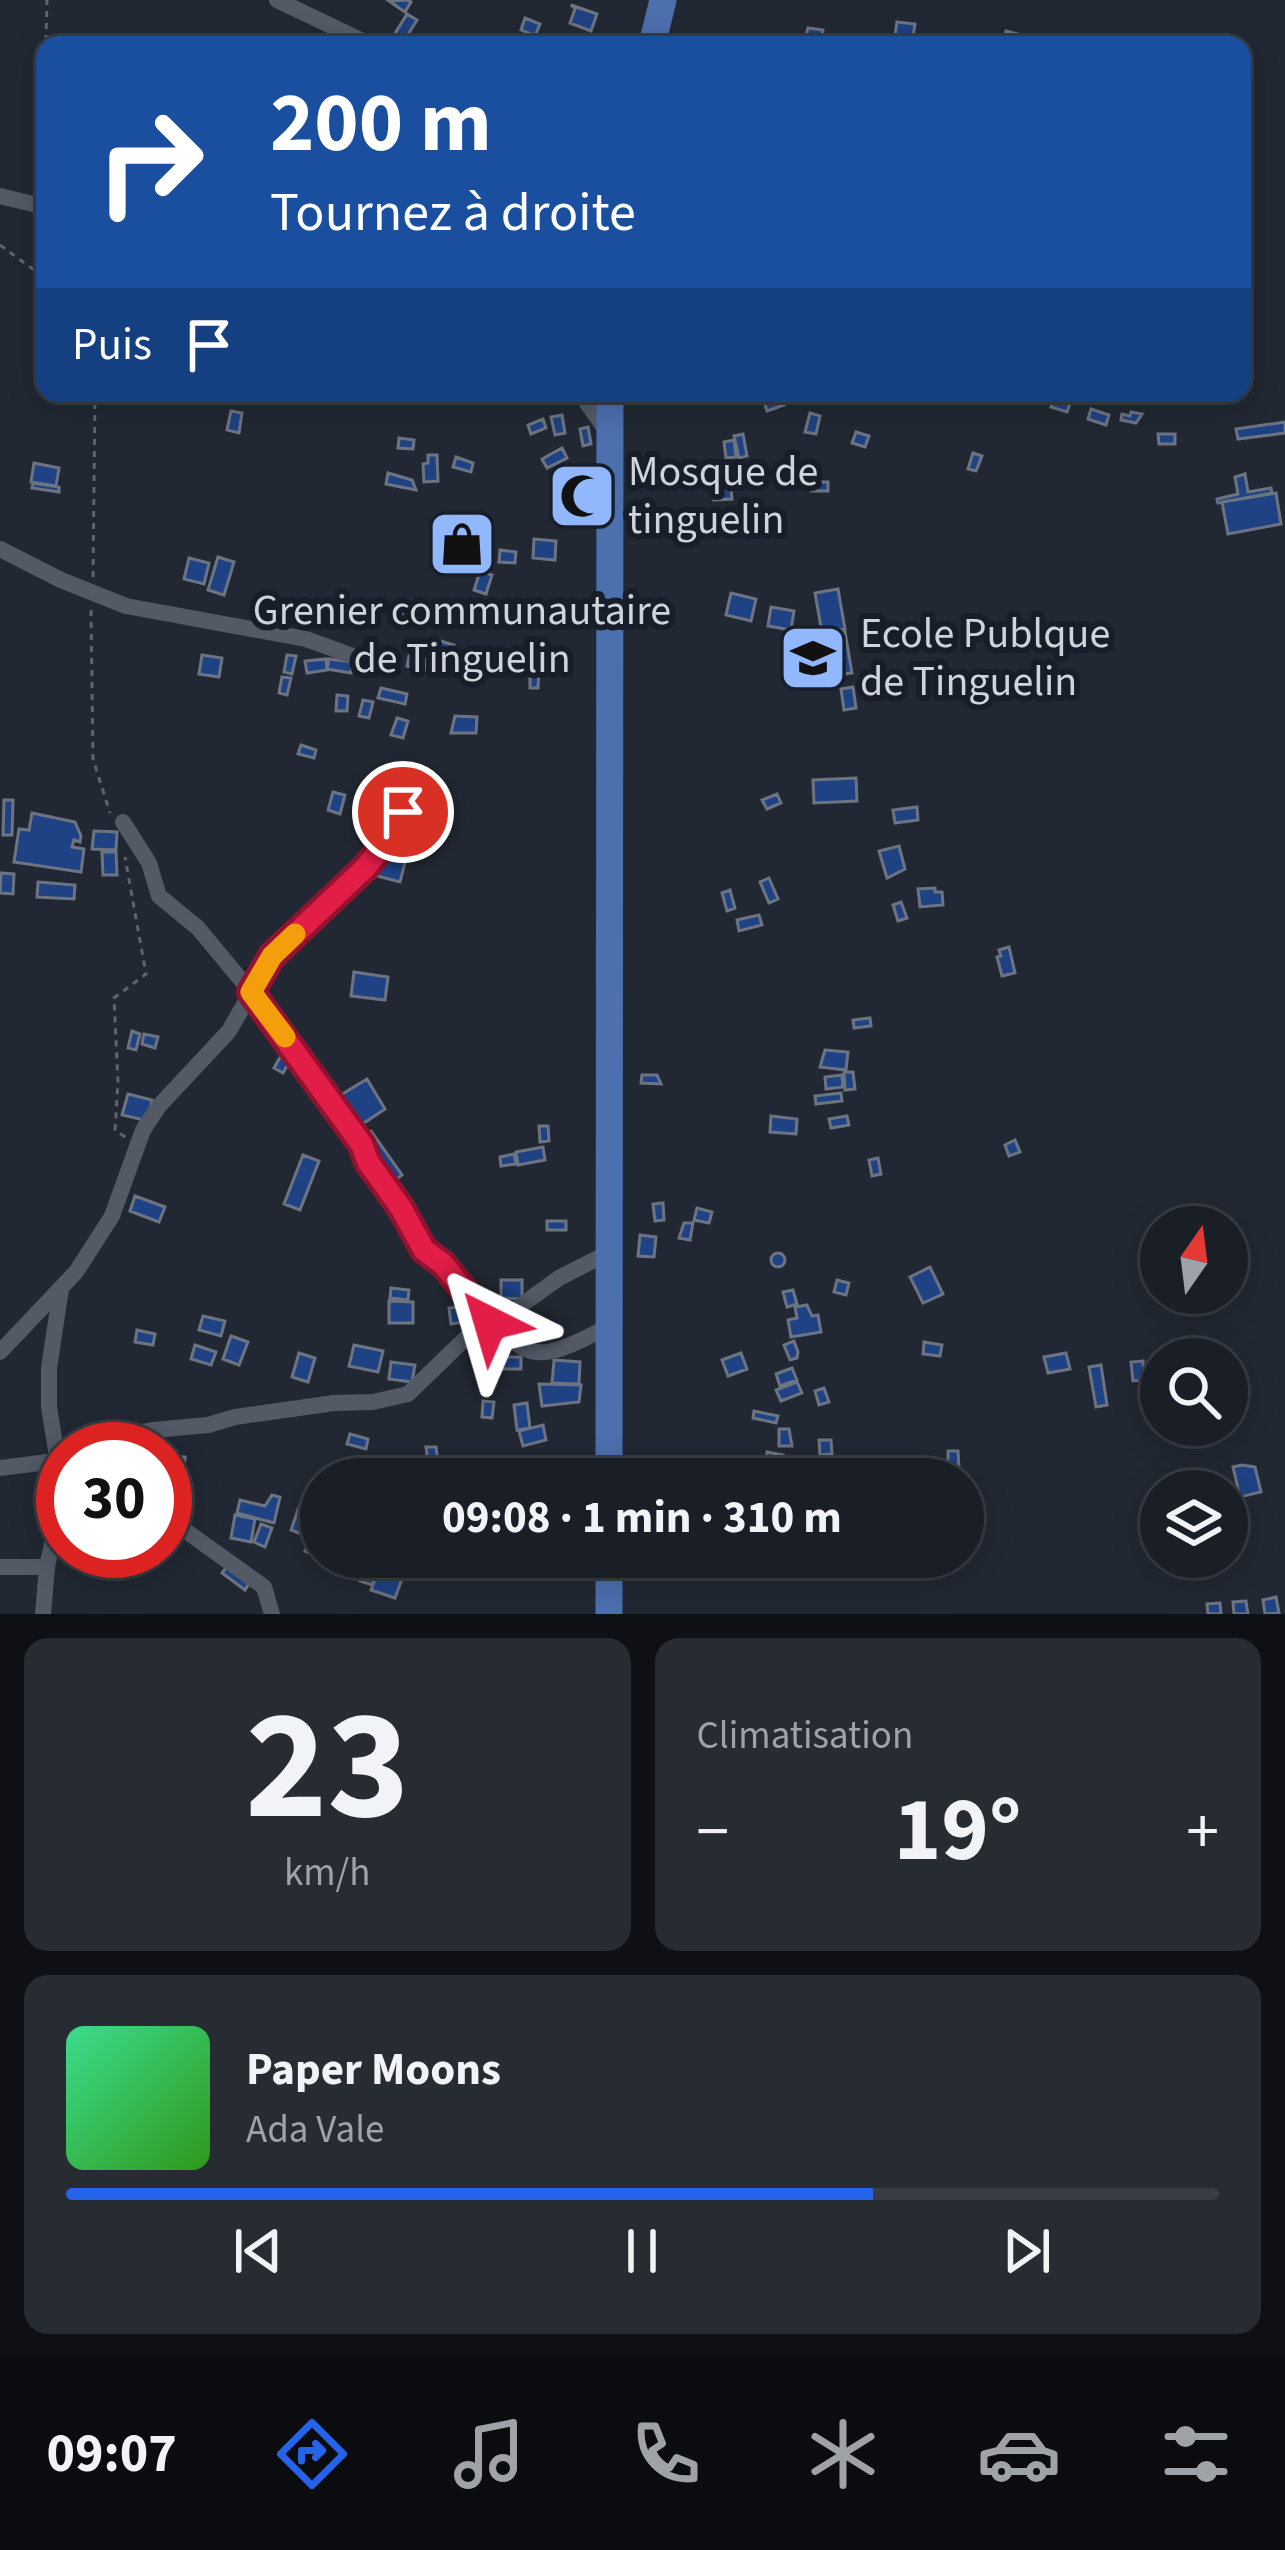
<!DOCTYPE html>
<html lang="fr">
<meta charset="utf-8">
<style>
:root{--surface:#1a1e26;--page:#272b32;--text:#f1f3f6;--muted:#9fa2a7;--line:#383c43;--accent:#2563eb}
body{margin:0;font-family:"Source Sans 3",sans-serif;background:var(--page);color:var(--text);height:100vh;display:flex;flex-direction:column;font-size:45px;white-space:nowrap}
*{box-sizing:border-box;margin:0}
p{font-size:39px;color:var(--muted)}
.icon{flex:none;width:66px;height:66px;fill:none;stroke:currentColor;stroke-width:2;stroke-linecap:round;stroke-linejoin:round}
.map{position:relative;height:1614px;overflow:hidden}
.drawer{display:flex;flex-direction:column;gap:24px;padding:24px;background:#0e1015;flex:1}
.drawer>*{flex:none}
.guide{position:absolute;left:36px;top:36px;width:1215px;height:366px;border-radius:24px;box-shadow:0 6px 30px #0003,0 0 0 3px var(--line);background:#1a4fa0;color:#fff;overflow:hidden}
.needle{width:78px;rotate:14deg}
.tools{position:absolute;left:1140px;top:1206px;display:grid;gap:24px}
.tools a{display:grid;place-items:center;width:108px;height:108px;border-radius:50%;background:var(--surface);box-shadow:0 6px 30px #0003,0 0 0 3px var(--line);font-size:60px}
.speed{position:absolute;left:36px;top:1422px;display:flex;gap:24px;font-size:60px;font-weight:700;text-align:center}
.speed>*{display:grid;place-content:center;width:156px;height:156px;border-radius:50%;background:var(--surface);box-shadow:0 6px 30px #0003,0 0 0 3px var(--line);line-height:1}
.speed .limit{border:18px solid #d22;background:#fff;color:#111}
.pin{position:absolute;display:grid;place-items:center;width:102px;height:102px;color:#fff;margin:-51px;border:6px solid #fff;border-radius:50%;box-shadow:0 3px 12px #0007}
.me{position:absolute;width:132px;margin:-66px;rotate:320deg;stroke-linejoin:round;filter:drop-shadow(0 0 9px #0008)}
.turn{display:flex;align-items:center;gap:42px;height:252px;padding:0 36px;font-size:54px}
.turn .icon{width:156px;height:156px;stroke-width:2.5}
.turn b{display:block;font-size:84px;line-height:102px}
.then{display:flex;align-items:center;height:114px;padding:0 36px;background:#0003;gap:24px;font-size:45px}
.big{font-size:90px;font-weight:700;line-height:1.1}
.drawer .card{flex:1;display:flex;flex-direction:column;justify-content:center;gap:18px;min-width:0;padding:0 42px;border-radius:24px;background:var(--page)}
.drawer .dial{align-items:center;gap:0}
.dial b{font-size:156px;line-height:1}
.song{display:flex;align-items:center;gap:36px}
.cover{width:144px;height:144px;border-radius:18px;background:linear-gradient(135deg,hsl(150 70% 55%),hsl(110 70% 35%))}
.played{height:12px;border-radius:6px;background:linear-gradient(90deg,var(--accent) 70%,var(--line) 70%)}
.keys{display:flex;justify-content:space-around;direction:ltr}
.heat{display:flex;justify-content:space-between;align-items:center;font-size:66px;direction:ltr}
.drawer .tiles{flex:1;display:grid;gap:24px;grid-template-columns:1fr 1fr}
.card:last-child{grid-column:span 2}
.trip{position:absolute;left:300px;top:1458px;width:684px;height:120px;border-radius:60px;background:var(--surface);box-shadow:0 6px 30px #0003,0 0 0 3px var(--line);font-weight:700;line-height:120px;text-align:center}
.dock{display:flex;height:192px;justify-content:space-around;align-items:center;background:#0a0c0f;color:var(--muted)}
.dock .icon{width:84px;height:84px}
.dock .active{color:var(--accent)}
.dock b{font-size:54px;color:var(--text)}
.map>svg:first-child{display:block}
.building{fill:#1f4284;stroke:#6d7481;stroke-width:3}
.lines{fill:none;stroke-linecap:round;stroke-linejoin:round}
.path{stroke:#5f646d;stroke-width:3;stroke-dasharray:6 6;stroke-linecap:butt}
.minor{stroke:#535a66;stroke-width:16}
.primary{stroke:#4c6fae;stroke-width:27}
.route-casing{stroke:#92132f;stroke-width:30}
.route{stroke:#e11d48;stroke-width:21}
.slow{stroke:#f59e0b;stroke-width:21}
.labels{text-anchor:middle;dominant-baseline:central;stroke-width:12;stroke-linejoin:round;paint-order:stroke}
.poi-label{font-size:42px;fill:#cfd3da;stroke:#181e29;text-anchor:start}
</style>
<div class="map">
<svg width="1285" height="1614" viewBox="0 0 1285 1614">
<rect width="100%" height="100%" fill="#222833"/>
<!-- building -->
<path class="building" d="M408,0L411,2L405,12L389,1Z
M571,5L597,14L591,31L570,23L575,9Z
M407,14L417,20L404,41L394,35Z
M525,18L540,24L535,36L521,30Z
M897,22L915,24L913,37L895,35Z
M808,28L823,30L821,39L806,36Z
M1006,31L1022,35L1019,44L1004,40Z
M780,395L784,405L767,411L764,401Z
M1055,395L1071,401L1067,412L1051,407Z
M1091,409L1109,415L1106,425L1088,419Z
M231,411L242,413L239,433L227,430Z
M1131,412L1142,414L1136,423L1121,420L1122,414L1130,416Z
M810,413L820,416L816,434L805,432Z
M562,415L565,433L555,435L551,417Z
M543,419L546,428L531,434L528,425Z
M1285,422V433L1238,439L1236,429Z
M588,427L591,444L583,446L580,429Z
M856,432L869,436L865,447L852,443Z
M743,434L747,456L739,458L734,436Z
M1158,434H1175V444H1159Z
M399,438L414,440L413,449L398,448Z
M734,440L736,457L726,458L724,442Z
M562,448L567,458L547,468L542,459Z
M973,453L982,456L976,471L968,469Z
M428,455H437L438,481L424,482L423,464L428,463Z
M456,457L473,463L471,472L453,467Z
M34,463L59,468L56,486L31,482Z
M388,473L412,480L416,490L386,484Z
M1245,474L1248,492L1271,488L1272,493L1218,503L1217,499L1238,494L1235,477Z
M583,481L584,495L567,496L565,483Z
M811,482H828V491H811Z
M33,483L59,487V492L32,488Z
M731,489L732,499L714,500L713,491Z
M1276,493L1281,524L1228,534L1222,502Z
M534,539L556,541L555,560L533,558Z
M439,540L453,541L452,553L438,552Z
M500,550L516,552L515,563L499,562Z
M218,557L234,562L224,595L208,590Z
M189,558L209,563L204,584L184,579Z
M480,571L492,575L486,594L474,590Z
M838,589L845,629L822,633L815,593Z
M731,593L756,599L751,621L726,615Z
M406,600L414,602L409,620L401,618Z
M455,601L463,603L459,621L451,619Z
M771,607L794,611L791,630L768,626Z
M845,632L852,673L829,676L822,635Z
M437,640L454,645L452,653L435,648Z
M202,655L222,658L219,677L199,674Z
M287,655L296,656L292,674L284,672Z
M409,656L427,660L425,670L407,666Z
M326,659L327,670L307,673L305,661Z
M329,659L352,662L351,673L327,669Z
M530,670H539L538,688H530Z
M282,677L291,678L287,695L279,693Z
M853,687L856,708L844,710L841,689Z
M381,688L407,694L405,704L378,698Z
M337,695L348,696L347,711H336Z
M363,700L373,702L369,718L359,716Z
M455,716L477,717L476,733H451Z
M397,718L408,721L403,738L391,735Z
M301,745L316,750L314,758L298,754Z
M856,778L857,801L814,803L813,780Z
M333,792L345,795L340,814L328,810Z
M777,794L781,803L767,809L762,800Z
M4,800H13L12,835H3Z
M917,807L918,820L895,823L893,810Z
M32,813L75,822L81,836L80,842L74,840L72,847L84,849L81,872L14,862L19,829L29,830Z
M94,831L117,832L116,850L92,849Z
M899,846L905,869L887,878L879,851Z
M386,850L407,855L400,882L377,876L381,855Z
M102,852H116L117,875H103Z
M1,873L14,874L13,894L0,893Z
M769,878L778,899L769,903L760,882Z
M38,882L75,885L74,899L37,897Z
M935,888V892H942L943,905L920,907L918,889Z
M730,890L735,908L727,911L722,893Z
M901,902L907,918L898,921L893,905Z
M759,915L762,925L739,931L737,920Z
M1009,947L1015,973L1002,976L997,957L1001,956L999,950Z
M354,972L388,977L385,1000L351,996Z
M870,1018L871,1026L854,1028L853,1020Z
M132,1031L140,1034L136,1050L128,1048Z
M144,1034L158,1037L155,1048L142,1044Z
M825,1050L848,1052L846,1070L820,1067Z
M283,1052L292,1057L283,1073L274,1068Z
M844,1072H853L855,1089L845,1090Z
M642,1075H657L661,1084L641,1083Z
M842,1075L843,1087L826,1089L825,1077Z
M367,1079L385,1109L358,1127L339,1096Z
M841,1093L842,1101L816,1104L815,1096Z
M128,1094L152,1100L148,1121L122,1115Z
M771,1116L797,1119L796,1134L770,1132Z
M847,1116L849,1125L831,1128L829,1119Z
M539,1126H548L549,1141L540,1142Z
M371,1131L402,1175L391,1183L360,1139Z
M1015,1140L1020,1152L1009,1156L1005,1145Z
M543,1147L545,1160L518,1165L516,1152Z
M514,1154L516,1164L501,1166L500,1157Z
M303,1155L319,1161L300,1210L284,1204Z
M878,1158L881,1174L872,1176L869,1160Z
M135,1196L165,1207L159,1222L130,1211Z
M663,1203L664,1220L655,1221L653,1204Z
M697,1208L712,1212L709,1223L694,1220Z
M547,1221H566V1230H547Z
M684,1223H693L690,1240L679,1238Z
M640,1235L656,1237L654,1257L638,1256Z
M771 1260a7 7 0 1 1 14 0a7 7 0 1 1-14 0Z
M930,1267L943,1294L923,1303L910,1277Z
M501,1280H522V1299L501,1298Z
M837,1280L849,1283L846,1295L834,1292Z
M391,1288L409,1290L408,1300L390,1298Z
M793,1290L797,1304L787,1307L783,1292Z
M389,1301L413,1302V1323H389Z
M807,1305L812,1316L818,1315L821,1332L791,1337L788,1320L797,1318L795,1307Z
M468,1306L470,1321L451,1324L449,1308Z
M203,1316L225,1321L221,1336L199,1330Z
M137,1330L155,1334L153,1345L135,1342Z
M231,1336L248,1342L239,1365L223,1359Z
M794,1341L798,1352L797,1358L790,1360L784,1345Z
M924,1342L942,1345L940,1356L923,1354Z
M195,1345L216,1352L211,1365L191,1359Z
M354,1345L383,1351L378,1372L349,1366Z
M299,1353L315,1358L308,1382L292,1377Z
M741,1353L747,1369L728,1376L722,1360Z
M1066,1353L1070,1369L1048,1373L1044,1357Z
M502,1357H521V1369H502Z
M554,1360L580,1362L579,1384L552,1383Z
M1143,1361L1145,1380L1133,1381L1131,1362Z
M391,1362L415,1365L412,1382L389,1379Z
M1101,1365L1107,1405L1096,1407L1089,1367Z
M792,1368L797,1380L780,1386L776,1374Z
M797,1382L802,1393L781,1401L776,1390Z
M539,1384L581,1385L579,1402L542,1406Z
M824,1388L829,1402L819,1405L815,1391Z
M483,1401L494,1402L492,1418L482,1417Z
M527,1403L530,1428L517,1430L514,1405Z
M754,1411L778,1416L776,1423L753,1418Z
M543,1425L546,1440L523,1446L519,1431Z
M779,1429H789L792,1446H779Z
M350,1434L368,1439L366,1449L347,1444Z
M819,1440H831L832,1454L820,1455Z
M426,1447H436L438,1461L428,1462Z
M948,1451H958L959,1468H948Z
M767,1452L783,1455L782,1465L766,1463Z
M165,1455L185,1457L183,1482L165,1481Z
M827,1455L831,1479L811,1475L808,1458Z
M934,1458L947,1461L946,1473L932,1470Z
M1242,1465L1255,1467L1261,1492L1240,1497L1233,1467Z
M272,1495L280,1497L274,1523L237,1513L240,1500L265,1506Z
M300,1504L321,1511V1541L291,1530Z
M235,1515L255,1519L251,1542L231,1538Z
M261,1524L272,1528L265,1547L254,1542Z
M310,1541L321,1547L322,1559L305,1551Z
M368,1557H385L372,1585L360,1581Z
M228,1565L250,1582L245,1590L222,1573Z
M478,1567L495,1571L494,1579L476,1575Z
M378,1571L402,1579L395,1598L371,1590Z
M1276,1597L1279,1613L1265,1614L1263,1600Z
M1246,1601L1248,1614H1234L1233,1602Z
M1220,1603L1221,1614H1208L1207,1604Z"/>
<g class="lines">
<!-- path -->
<path class="path" d="M45,77L47,0
M0,245L45,278
M193,393L202,396
M93,577L95,393
M91,610L93,759L110,813
M125,1137L115,1130L118,1082L114,998L146,974L125,857"/>
<!-- minor -->
<path class="minor" d="M277,0L371,45
M0,196L45,207
M580,393L610,436
M0,549L61,580L126,606L306,639L372,663
M123,822L149,863L159,896L198,928L251,992L362,1145C376,1188 488,1340 531,1351C555,1358 589,1335 610,1326
M0,1352L76,1272L112,1216L143,1130L159,1106L229,1031L272,956L366,867L404,820L402,805
M95,1449L126,1435L154,1430L208,1425L235,1417L334,1403L373,1402L408,1394L469,1335L516,1309L559,1278L610,1252
M0,1468L63,1460
M165,1516L264,1587L272,1614
M0,1567H47
M43,1614L47,1567L63,1494L49,1407V1368L61,1289"/>
<!-- primary -->
<path class="primary" d="M652,45L663,0
M609,1479L610,393
M609,1614V1557"/>
</g>
<g class="lines">
<defs>
<path id="route" d="M403,812L404,820L366,867L272,956L251,992L362,1145L368,1162L401,1208L424,1250L443,1264L490,1323"/>
</defs>
<!-- route casing -->
<use href="#route" class="route-casing"/>
<!-- route -->
<use href="#route" class="route"/>
<!-- slow -->
<path class="slow" d="M285,1037L251,992L272,956L295,934"/>
</g>
<!-- icons -->
<defs>
<symbol id="mosque-square" viewBox="-11 -11 22 22"><rect x="-9" y="-9" width="18" height="18" rx="4" fill="#91b8fd" stroke="#181e29"/><path d="M3.5-4.9A6 6 0 1 0 3.5 4.9A5 5 0 1 1 3.5-4.9Z" fill="#111"/></symbol>
<symbol id="shop-square" viewBox="-11 -11 22 22"><rect x="-9" y="-9" width="18" height="18" rx="4" fill="#91b8fd" stroke="#181e29"/><path d="M-5-2.5h2.3a2.7 3.5 0 0 1 5.4 0H5L5.5 6h-11ZM-1.5-2.5h3a1.5 2.3 0 0 0-3 0Z" fill="#111"/></symbol>
<symbol id="school-square" viewBox="-11 -11 22 22"><rect x="-9" y="-9" width="18" height="18" rx="4" fill="#91b8fd" stroke="#181e29"/><path d="M0-5L7-2L0 1L-7-2ZM-4 1L0 2.5L4 1V4Q0 6-4 4Z" fill="#111"/></symbol>
</defs>
<g fill-rule="evenodd">
<use href="#mosque-square" x="544" y="458" width="76" height="76"/>
<use href="#shop-square" x="424" y="506" width="76" height="76"/>
<use href="#school-square" x="775" y="620" width="76" height="76"/>
</g>
<g class="labels">
<!-- poi labels -->
<g class="poi-label">
<text x="628" y="472">Mosque de<tspan x="628" dy="48">tinguelin</tspan></text>
<text x="462" y="611" text-anchor="middle">Grenier communautaire<tspan x="462" dy="48">de Tinguelin</tspan></text>
<text x="860" y="634">Ecole Publque<tspan x="860" dy="48">de Tinguelin</tspan></text>
</g>
</g>
</svg>
<div class="tools">
<a><svg class="needle" viewBox="-14 -14 28 28"><path d="M0-13l5 13h-10z" fill="#e53935"/><path d="M0 13l5-13h-10z" fill="#9fa2a7"/></svg></a>
<a><svg class="icon" aria-label="search" viewBox="0 0 24 24"><circle cx="10" cy="10" r="6"/><path d="M15 15l6 6"/></svg></a>
<a><svg class="icon" aria-label="layers" viewBox="0 0 24 24"><path d="M12 4l9 5-9 5-9-5zM3 14l9 5 9-5"/></svg></a>
</div>
<div class="speed"><div class="limit">30</div></div>
<div class="pin" style="left:403px;top:812px;background:#d93025"><svg class="icon" aria-label="arrive" viewBox="0 0 24 24"><path d="M6 21V4h12l-3 4 3 4H6"/></svg></div>
<svg class="me" style="left:490px;top:1323px" viewBox="-20 -20 40 40"><path d="M0-17L14 15 0 8-14 15z" fill="#e11d48" stroke="#fff" stroke-width="4"/></svg>
<div class="trip">09:08 · 1 min · 310 m</div>
<div class="guide">
<div class="turn"><svg class="icon" aria-label="right" viewBox="0 0 24 24"><path d="M7 20v-9h11M14 6l5 5-5 5"/></svg><div><b>200 m</b>Tournez à droite</div></div>
<div class="then">Puis<svg class="icon" aria-label="arrive" viewBox="0 0 24 24"><path d="M6 21V4h12l-3 4 3 4H6"/></svg></div>
</div>
</div>
<section class="drawer">
<div class="tiles">
<div class="card dial"><b>23</b><p>km/h</p></div>
<div class="card"><p>Climatisation</p>
<div class="heat"><a>−</a><b class="big">19°</b><a>+</a></div>
</div>
<div class="card">
<div class="song"><i class="cover"></i><div><b>Paper Moons</b><p>Ada Vale</p></div></div>
<div class="played"></div>
<div class="keys"><svg class="icon" aria-label="previous" viewBox="0 0 24 24"><path d="M18 5L8 12l10 7zM5 5v14"/></svg><svg class="icon" aria-label="pause" viewBox="0 0 24 24"><path d="M8 5v14M16 5v14"/></svg><svg class="icon" aria-label="next" viewBox="0 0 24 24"><path d="M6 5l10 7-10 7zM19 5v14"/></svg></div>
</div>
</div>
</section>
<nav class="dock">
<b>09:07</b>
<svg class="icon active" aria-label="directions" viewBox="0 0 24 24"><path d="M12 3l9 9-9 9-9-9zM9 14v-3h6M13 9l2 2-2 2"/></svg>
<svg class="icon" aria-label="music" viewBox="0 0 24 24"><path d="M9 18V5l10-2v13"/><circle cx="6" cy="18" r="3"/><circle cx="16" cy="16" r="3"/></svg>
<svg class="icon" aria-label="phone" viewBox="0 0 24 24"><path d="M5 4h4l2 5-3 2q2 4 5 5l2-3 5 2v4C11 20 4 13 5 4z"/></svg>
<svg class="icon" aria-label="climate" viewBox="0 0 24 24"><path d="M12 3v18M4 7l16 10M4 17L20 7"/></svg>
<svg class="icon" aria-label="car" viewBox="0 0 24 24"><path d="M5 17H2v-5l4-1 3-4h7l3 4 3 1v5h-3M9 17h6M6 11h13"/><circle cx="7" cy="17" r="2"/><circle cx="17" cy="17" r="2"/></svg>
<svg class="icon" aria-label="filters" viewBox="0 0 24 24"><path d="M4 7h16M4 17h16"/><circle cx="9" cy="7" r="2"/><circle cx="15" cy="17" r="2"/></svg>
</nav>
